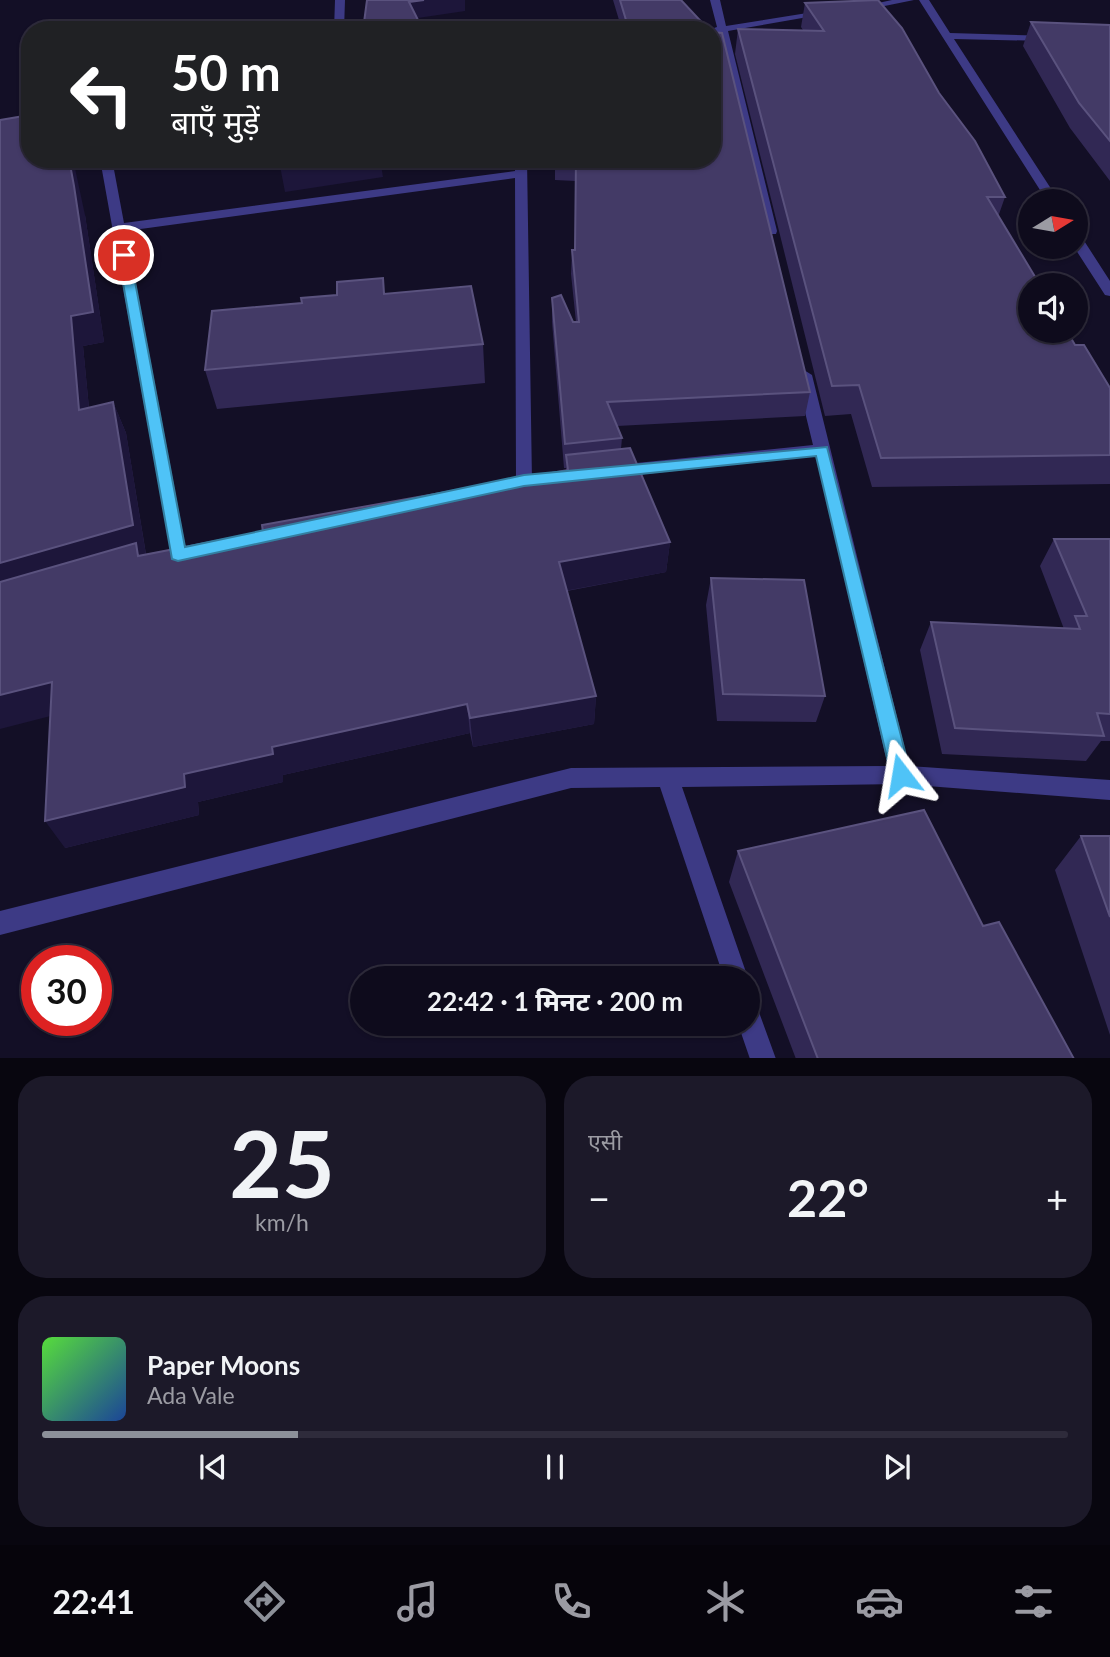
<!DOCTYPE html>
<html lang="hi">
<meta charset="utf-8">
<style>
:root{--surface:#0e0b1c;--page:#1c1929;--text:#f1f3f6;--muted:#9b9ba3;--line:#2e2b3b;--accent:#8c9099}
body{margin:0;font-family:Lato,"Noto Sans Devanagari",sans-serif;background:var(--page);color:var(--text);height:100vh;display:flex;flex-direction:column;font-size:26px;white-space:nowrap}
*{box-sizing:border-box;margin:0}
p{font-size:23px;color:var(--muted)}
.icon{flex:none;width:38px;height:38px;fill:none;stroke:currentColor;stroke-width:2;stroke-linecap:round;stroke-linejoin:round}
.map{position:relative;height:1058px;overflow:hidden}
.panel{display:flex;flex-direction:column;gap:18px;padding:18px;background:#08060f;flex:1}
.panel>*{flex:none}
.banner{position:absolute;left:21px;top:21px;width:700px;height:147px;border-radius:28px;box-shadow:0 2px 5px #0004,0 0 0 2px var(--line);background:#202124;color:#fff;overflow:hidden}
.needle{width:46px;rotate:79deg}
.buttons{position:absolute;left:1018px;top:189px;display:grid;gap:14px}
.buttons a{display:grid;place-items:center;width:70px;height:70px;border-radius:50%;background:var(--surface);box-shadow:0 2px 5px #0004,0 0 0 2px var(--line);font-size:35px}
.speed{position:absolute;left:21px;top:945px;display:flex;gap:14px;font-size:35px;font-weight:700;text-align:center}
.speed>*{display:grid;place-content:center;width:91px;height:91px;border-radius:50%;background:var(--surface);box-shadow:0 2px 5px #0004,0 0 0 2px var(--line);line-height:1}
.speed .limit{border:10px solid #d22;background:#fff;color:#111}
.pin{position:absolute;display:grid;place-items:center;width:60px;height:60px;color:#fff;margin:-30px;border:4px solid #fff;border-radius:50%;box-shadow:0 2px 7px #0007}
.me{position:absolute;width:77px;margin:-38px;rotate:346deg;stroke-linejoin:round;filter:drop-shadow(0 0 5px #0008)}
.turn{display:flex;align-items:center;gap:24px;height:147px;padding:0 35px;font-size:32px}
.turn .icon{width:91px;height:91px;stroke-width:2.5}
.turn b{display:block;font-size:49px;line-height:60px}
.big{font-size:52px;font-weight:700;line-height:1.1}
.panel .widget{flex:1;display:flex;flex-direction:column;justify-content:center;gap:10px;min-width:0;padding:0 24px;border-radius:28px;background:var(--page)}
.panel .dial{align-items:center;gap:0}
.dial b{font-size:91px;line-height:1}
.song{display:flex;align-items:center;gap:21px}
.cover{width:84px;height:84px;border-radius:10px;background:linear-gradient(135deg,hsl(110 70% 55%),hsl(220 70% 35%))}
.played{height:7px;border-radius:4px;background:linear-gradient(90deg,var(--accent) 25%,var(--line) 25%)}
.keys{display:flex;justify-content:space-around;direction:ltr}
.heat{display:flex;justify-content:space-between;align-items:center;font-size:38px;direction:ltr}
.panel .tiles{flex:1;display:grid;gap:18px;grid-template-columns:1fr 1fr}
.widget:last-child{grid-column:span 2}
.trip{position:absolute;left:350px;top:966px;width:410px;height:70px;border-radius:35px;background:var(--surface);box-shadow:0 2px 5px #0004,0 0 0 2px var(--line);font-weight:700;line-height:70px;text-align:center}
.tab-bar{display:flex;height:112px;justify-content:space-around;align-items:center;background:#06040b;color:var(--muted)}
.tab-bar .icon{width:49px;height:49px}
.tab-bar .active{color:var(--accent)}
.tab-bar b{font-size:32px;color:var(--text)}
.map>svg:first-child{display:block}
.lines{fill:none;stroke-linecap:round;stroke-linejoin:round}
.minor{fill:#3d3a85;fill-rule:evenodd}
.wall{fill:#312854}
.shaded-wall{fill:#1d163a}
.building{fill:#433a66;stroke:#5a527e;stroke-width:2}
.route{fill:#4fc3f7;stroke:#337fa1;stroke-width:2}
</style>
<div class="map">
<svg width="1110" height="1059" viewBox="0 0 1110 1059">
<rect width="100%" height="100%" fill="#130f26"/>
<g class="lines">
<!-- minor -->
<path class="minor" d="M335,0H345L344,30H334Z
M710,0H720L726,26L826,10L831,13L728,31L777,231L776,234H766L765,231L718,33L712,34V30H708L717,27Z
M892,0H914L860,11L855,8Z
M919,0H929L950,33L1050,36L1052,38L1047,41L954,39L1059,201H1047Z
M100,159H112L124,223L515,171V159H527L532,481L530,485H518L516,481L515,178L126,231L187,555L184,560H172Z
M1076,235L1081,236L1110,281V296L1105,295L1074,247Z
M804,370L812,375L909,766L1110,780V800L901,784L682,787L748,978L747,980V978H724L660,787L571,788L0,935V911L571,768L888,766L816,456L617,477L609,471L617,465L813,445L796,375Z
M747,1001L756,1004L776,1059H750L738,1024H747Z"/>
</g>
<!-- wall -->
<path class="wall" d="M613,0H681L709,30H622Z
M805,3L939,93L1005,197L998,217L1075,345L1110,388V484L872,487L851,414L825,416L735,54L738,29L803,30L801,27Z
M1031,22L1110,25V181L1070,128L1023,46Z
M555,159H712L810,392L805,416L617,426L622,438L621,449L670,542L666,572L567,591L596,696L594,724L473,747L470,733L283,775V782L198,802L199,815L65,848L51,716L85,215L104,342L83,346L89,408L113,402L126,433L146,554L263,532L566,470V468H564L552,322V298L573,322H576L571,274L572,250H575L576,181L555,180Z
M385,294L483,344L485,383L217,409L205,370L302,303Z
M1054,539H1110V741H1101L1086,761L942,754L920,650L931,622L1064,629L1040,566Z
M711,578L825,696L816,722L717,721L706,605Z
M1081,836H1110V1035L1055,870Z
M738,851L983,926L1074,1059H796L729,882Z"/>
<!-- shaded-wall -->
<path class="shaded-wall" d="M424,0H465V11L411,19L409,2Z
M69,159H73L85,215L104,342L83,346L92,440L79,410L71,316Z
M325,159H380L383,177L285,192L280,166Z
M113,402L126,433L146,555L0,598V563Z
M670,542L666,572L559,592V562Z
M52,682L70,711L0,729V695Z
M596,696L594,724L473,747L470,718Z
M467,704L470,733L283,775V782L198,802L199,815L65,848L45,821L184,774L272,747Z"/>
<!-- building -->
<path class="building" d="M367,0H424L409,2L423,30H363Z
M620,0H681L709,30H629Z
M878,0L902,28L939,93L975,141L1005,197H987L1040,285H1031V331H1067L1075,345H1084L1110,388V455L881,458L859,385L832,386L738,29L824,31L805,3Z
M1031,22L1110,25V141L1079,103Z
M712,32L722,33L810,392L607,402L622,438L565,444L552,298L561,295L573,322H579L572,250H575L576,159H712Z
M30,115V159H69L74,186L93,312L71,316L79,410L113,402L133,525L0,563V120Z
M279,159H325L280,166Z
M383,278L384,294L471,286L483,344L205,370L212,311L302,303L301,298L337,295V282Z
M630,448L670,542L559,562L596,696L470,718L467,704L272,747L273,754L184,774L185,787L45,821L52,682L0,695V582L136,543L138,556L263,532L262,525L568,470L566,455Z
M1054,539H1110V714L1097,713L1104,736L955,728L931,622L1080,629L1075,616H1087Z
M711,578L804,580L825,696L723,694Z
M924,810L983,926L999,922L1074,1059H818L738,851Z
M1081,836H1110V917Z"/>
<!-- route -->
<path class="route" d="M124,251L130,255L185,547L524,475L827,447L911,775L908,781L901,784L894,781L891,775L816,456L524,486L178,561L172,559L118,255Z"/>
</svg>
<div class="buttons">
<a><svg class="needle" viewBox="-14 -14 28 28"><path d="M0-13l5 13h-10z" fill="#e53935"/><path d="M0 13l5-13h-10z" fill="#9b9ba3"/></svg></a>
<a><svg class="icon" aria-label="sound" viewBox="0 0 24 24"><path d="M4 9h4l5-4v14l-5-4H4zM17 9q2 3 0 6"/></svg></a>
</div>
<div class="speed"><div class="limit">30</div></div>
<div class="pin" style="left:124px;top:255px;background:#d93025"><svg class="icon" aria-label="arrive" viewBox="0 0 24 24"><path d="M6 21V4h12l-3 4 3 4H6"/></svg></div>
<svg class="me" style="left:901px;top:775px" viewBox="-20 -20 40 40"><path d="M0-17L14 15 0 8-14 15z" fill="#4fc3f7" stroke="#fff" stroke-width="4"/></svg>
<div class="trip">22:42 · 1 मिनट · 200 m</div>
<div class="banner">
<div class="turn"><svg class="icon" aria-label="left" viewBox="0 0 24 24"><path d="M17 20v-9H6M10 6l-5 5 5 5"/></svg><div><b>50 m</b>बाएँ मुड़ें</div></div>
</div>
</div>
<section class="panel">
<div class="tiles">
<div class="widget dial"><b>25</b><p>km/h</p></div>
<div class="widget"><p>एसी</p>
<div class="heat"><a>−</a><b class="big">22°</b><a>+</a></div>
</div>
<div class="widget">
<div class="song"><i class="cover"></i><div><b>Paper Moons</b><p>Ada Vale</p></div></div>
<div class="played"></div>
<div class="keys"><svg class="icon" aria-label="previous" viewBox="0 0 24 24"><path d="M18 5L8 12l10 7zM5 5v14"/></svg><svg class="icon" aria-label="pause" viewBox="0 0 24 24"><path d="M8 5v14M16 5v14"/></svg><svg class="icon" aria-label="next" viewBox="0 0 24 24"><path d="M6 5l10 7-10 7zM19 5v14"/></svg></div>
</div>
</div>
</section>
<nav class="tab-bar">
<b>22:41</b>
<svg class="icon active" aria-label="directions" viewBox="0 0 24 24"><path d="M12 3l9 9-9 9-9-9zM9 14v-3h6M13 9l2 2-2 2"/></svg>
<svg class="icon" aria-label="music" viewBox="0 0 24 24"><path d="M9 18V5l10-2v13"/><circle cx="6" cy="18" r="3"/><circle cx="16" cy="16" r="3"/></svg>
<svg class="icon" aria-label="phone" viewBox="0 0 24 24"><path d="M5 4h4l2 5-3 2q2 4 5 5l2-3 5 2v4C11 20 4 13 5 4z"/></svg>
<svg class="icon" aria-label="climate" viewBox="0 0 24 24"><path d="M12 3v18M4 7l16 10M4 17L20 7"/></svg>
<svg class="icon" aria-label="car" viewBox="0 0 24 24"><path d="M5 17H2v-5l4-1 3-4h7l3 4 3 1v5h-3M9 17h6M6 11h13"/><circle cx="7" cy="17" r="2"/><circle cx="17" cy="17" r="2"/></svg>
<svg class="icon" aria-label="filters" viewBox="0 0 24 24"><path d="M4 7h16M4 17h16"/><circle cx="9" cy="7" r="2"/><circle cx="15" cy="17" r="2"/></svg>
</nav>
